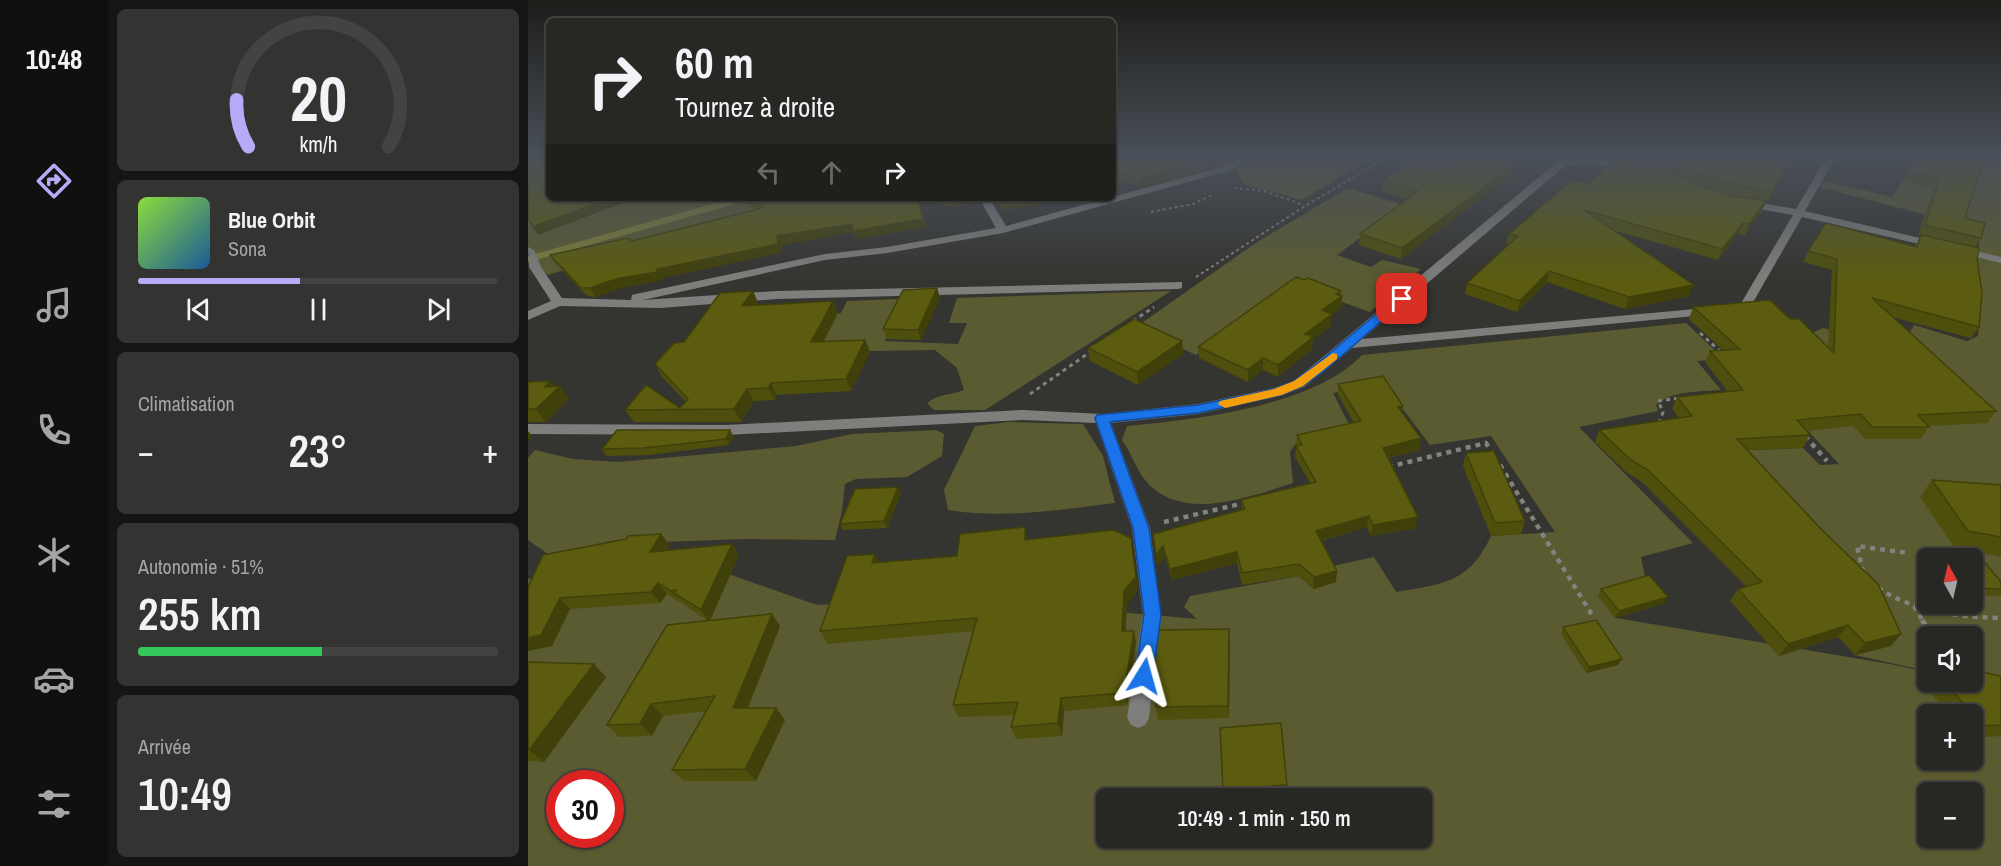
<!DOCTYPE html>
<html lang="fr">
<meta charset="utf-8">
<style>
:root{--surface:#272724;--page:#333331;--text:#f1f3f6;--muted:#a4a5a6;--line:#434441;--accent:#b7abf8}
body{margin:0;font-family:"Archivo Narrow",sans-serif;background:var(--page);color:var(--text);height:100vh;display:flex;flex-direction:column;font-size:22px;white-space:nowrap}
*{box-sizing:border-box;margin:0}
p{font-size:20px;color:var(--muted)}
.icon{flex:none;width:33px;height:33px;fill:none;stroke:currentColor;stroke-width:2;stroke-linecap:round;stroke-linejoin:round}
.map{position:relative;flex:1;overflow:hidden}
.details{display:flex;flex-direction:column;gap:9px;padding:9px;background:#151514;width:420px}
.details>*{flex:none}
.banner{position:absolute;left:18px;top:18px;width:570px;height:183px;border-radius:9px;box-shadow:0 2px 4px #0004,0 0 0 2px var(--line);background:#272724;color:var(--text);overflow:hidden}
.needle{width:39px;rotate:352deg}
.tools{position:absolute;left:1389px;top:548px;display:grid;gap:12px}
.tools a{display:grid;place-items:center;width:66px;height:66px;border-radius:9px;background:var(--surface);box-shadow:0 2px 4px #0004,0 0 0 2px var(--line);font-size:30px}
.speed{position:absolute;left:18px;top:770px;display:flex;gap:12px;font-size:30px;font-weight:700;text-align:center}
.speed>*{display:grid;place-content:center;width:78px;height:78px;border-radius:50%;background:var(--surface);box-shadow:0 2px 4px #0004,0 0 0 2px var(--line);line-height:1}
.speed .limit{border:9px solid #d22;background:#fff;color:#111}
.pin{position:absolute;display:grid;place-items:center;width:51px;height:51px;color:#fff;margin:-26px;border-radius:12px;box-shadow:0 3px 9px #0006}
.me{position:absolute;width:66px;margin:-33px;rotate:8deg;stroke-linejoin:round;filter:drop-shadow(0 0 4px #0008)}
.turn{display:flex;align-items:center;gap:21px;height:126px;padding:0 30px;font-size:27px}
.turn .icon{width:78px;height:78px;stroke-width:2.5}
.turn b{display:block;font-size:42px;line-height:51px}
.lanes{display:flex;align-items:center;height:57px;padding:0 30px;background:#0003;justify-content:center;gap:30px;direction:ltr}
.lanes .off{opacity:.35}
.big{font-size:45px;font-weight:600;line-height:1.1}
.details .card{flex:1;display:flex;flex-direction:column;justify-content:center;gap:9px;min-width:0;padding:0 21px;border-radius:9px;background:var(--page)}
.details .dial{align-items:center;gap:0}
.dial svg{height:156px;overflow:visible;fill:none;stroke:var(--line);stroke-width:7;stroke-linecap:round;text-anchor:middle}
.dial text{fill:var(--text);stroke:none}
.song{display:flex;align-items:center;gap:18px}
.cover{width:72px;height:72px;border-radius:9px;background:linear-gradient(135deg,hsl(90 70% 55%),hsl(210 70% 35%))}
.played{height:6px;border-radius:3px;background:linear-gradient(90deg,var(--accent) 45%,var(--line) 45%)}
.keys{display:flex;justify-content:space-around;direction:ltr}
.heat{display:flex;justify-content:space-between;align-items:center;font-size:33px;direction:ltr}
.charge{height:9px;border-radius:4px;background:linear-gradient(90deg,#34c759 51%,var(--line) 0)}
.trip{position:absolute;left:568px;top:788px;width:336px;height:60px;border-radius:9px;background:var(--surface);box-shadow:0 2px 4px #0004,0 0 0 2px var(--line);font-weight:600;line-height:60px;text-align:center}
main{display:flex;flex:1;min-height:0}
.dock{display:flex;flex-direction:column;width:108px;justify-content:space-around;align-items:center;background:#10100e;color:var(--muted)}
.dock .icon{width:42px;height:42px}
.dock .current{color:var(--accent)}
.dock b{font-size:27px;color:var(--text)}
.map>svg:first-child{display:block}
.green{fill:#5a5b30;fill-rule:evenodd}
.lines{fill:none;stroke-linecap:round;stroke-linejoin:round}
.stream{stroke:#7d7f38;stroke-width:6}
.path-far3{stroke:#82827e;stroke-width:2;stroke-dasharray:3 3;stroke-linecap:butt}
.path-far2{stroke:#82827e;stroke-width:3;stroke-dasharray:4 4;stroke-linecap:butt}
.path-far1{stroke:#82827e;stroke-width:4.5;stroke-dasharray:5 5;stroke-linecap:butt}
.path{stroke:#82827e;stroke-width:5;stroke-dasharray:7 7;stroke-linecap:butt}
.minor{fill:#7e7e7c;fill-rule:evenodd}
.wall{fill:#4e4f0d}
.shaded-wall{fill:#40400a}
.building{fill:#5b5c0f;stroke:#40400a;stroke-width:1.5}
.route{fill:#1a73e8;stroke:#114b97;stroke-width:1.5}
.slow{fill:#f59e0b}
</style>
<main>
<nav class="dock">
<b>10:48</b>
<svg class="icon current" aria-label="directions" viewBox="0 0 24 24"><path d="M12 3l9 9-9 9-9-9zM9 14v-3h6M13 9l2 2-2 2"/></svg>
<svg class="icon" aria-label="music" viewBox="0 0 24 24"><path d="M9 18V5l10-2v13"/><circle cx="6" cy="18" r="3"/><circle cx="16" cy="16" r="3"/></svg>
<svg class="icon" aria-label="phone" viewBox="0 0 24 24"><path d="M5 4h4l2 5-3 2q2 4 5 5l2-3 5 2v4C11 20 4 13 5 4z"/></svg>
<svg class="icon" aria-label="climate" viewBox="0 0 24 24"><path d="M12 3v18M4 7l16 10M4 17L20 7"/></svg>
<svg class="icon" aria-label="car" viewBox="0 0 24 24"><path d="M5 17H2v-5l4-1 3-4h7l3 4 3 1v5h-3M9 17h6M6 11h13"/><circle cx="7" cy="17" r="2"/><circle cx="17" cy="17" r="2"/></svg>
<svg class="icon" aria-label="filters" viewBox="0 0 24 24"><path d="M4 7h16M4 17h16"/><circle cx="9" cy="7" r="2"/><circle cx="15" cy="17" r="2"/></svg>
</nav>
<section class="details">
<div class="card dial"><svg viewBox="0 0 100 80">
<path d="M14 69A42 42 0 1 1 86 69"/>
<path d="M14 69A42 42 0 0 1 8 45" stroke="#b7abf8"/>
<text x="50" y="56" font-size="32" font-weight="700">20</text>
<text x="50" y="72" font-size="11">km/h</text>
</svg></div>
<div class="card">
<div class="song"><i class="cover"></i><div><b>Blue Orbit</b><p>Sona</p></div></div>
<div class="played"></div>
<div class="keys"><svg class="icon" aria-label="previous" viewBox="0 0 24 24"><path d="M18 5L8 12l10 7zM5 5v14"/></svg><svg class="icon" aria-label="pause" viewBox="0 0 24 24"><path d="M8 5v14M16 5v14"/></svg><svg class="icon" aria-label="next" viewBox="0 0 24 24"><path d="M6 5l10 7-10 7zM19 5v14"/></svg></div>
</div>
<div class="card"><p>Climatisation</p>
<div class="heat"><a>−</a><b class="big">23°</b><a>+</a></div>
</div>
<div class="card"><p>Autonomie · 51%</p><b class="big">255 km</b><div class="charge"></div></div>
<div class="card"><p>Arrivée</p><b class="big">10:49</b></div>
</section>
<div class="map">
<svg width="1473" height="866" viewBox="0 0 1473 866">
<rect width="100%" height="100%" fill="#343430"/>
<!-- green -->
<path class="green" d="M0,158L21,198H265L20,275L7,267L0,250Z
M737,158H843L774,200L715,184L708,168Z
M883,158H942L906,179L870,168Z
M1473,158V686L1445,680L1444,636H1400L1399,671L1327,655L1262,515L1196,421L1224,450L1275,448L1292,465L1311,464L1228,375L1294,353L1286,332L1295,328L1374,346L1386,325L1439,341L1450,336L1452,302L1448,265L1453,229L1291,187L1298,181L1364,197L1375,181L1452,176L1458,159ZM1400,558H1444V603H1400Z
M820,188L876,205L809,255L843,267L854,260L893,269L842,312L764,284L668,355L608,327L729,242Z
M643,291L457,410H406L399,403C409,394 424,395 436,390L429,368L407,350L283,352L300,315L313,313L319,301L371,299L357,341L430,344L439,323H421L429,298Z
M1158,323L1196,359L1169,361L1193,390C1173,392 1144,390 1128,405L1130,411L1051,427L1165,543L1113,557L1118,582L1071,596L1088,618L1362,664L1399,672L1400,681H1442L1473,687V866H0V579L126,548L289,605L423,597L669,619L656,607L662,596L771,576L786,589L807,582L800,567L846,557L868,592C915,584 941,583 963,536L1027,532L963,436L902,445L856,384L805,393L828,438L769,442L762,452L765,483C724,496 665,519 627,490C610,477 605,455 594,440L599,426C669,419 784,407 834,355ZM1400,714H1444V759H1400ZM32,783H82V834H32ZM1400,792H1444V837H1400ZM579,798H894V837H579Z
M481,422L555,424L575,456L587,503C532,510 475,519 420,510L416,490L447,426Z
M408,430L416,434L414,456L379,477L328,479L317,484L314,511L307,540L217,539L105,543L37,555L20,554L0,540V458L7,450L45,459L90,462L268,446L324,434Z"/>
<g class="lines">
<!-- stream -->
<path class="stream" d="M0,259L217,198"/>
<!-- path-far3 -->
<path class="path-far3" d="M706,188L736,191L776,205
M623,212L665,204L684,195
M668,277L777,206L858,158"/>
<!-- path-far2 -->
<path class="path-far2" d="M605,321L626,307
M1172,333L1193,352
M502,394L565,350
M1131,423L1135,412L1130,401L1152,398"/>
<!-- path-far1 -->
<path class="path-far1" d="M1277,436L1299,461
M972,465L1064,615
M860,467L958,443L964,453
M636,522L716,503
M1335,572L1329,546L1380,553
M1350,588C1388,612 1429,617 1473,618
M1386,606L1395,621"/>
<!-- path -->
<path class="path" d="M1394,620L1404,636"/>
<!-- minor -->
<path class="minor" d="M712,158H725L700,171L475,233L359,253L297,260L115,300L249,291L654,282V288L650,289L249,299L132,308L32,306L0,320V311L23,301L1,267L0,247L6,250L13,267L34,298L103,300L104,295L108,294L297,254L359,247L468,228L451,198H461L478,226L694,167Z
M1034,158L1077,159L1105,171L1100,174L1069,164L1038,165L834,339L1212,305L1265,215L1215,206L1210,203L1215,200L1268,209L1298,158H1307L1277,211L1409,242L1414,245L1409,248L1274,217L1220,311L824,348L776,387L755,395L670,414L583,423L622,528L633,614L621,718L617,725L610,728L603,725L599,718L615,614L604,528L568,423L495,420L197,435L0,434V424L197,425L495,410L574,414L670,404L746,388L766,381Z
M1432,247L1473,257V263L1428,252V248Z"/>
</g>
<!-- wall -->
<path class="wall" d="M585,158L693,165L612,187L585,178Z
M1093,158H1265L1239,202H1238L1233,212L1217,235L1210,233L1190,260L1085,230L1161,296L1097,309L1019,282L989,312L937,294L939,283L980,245L978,244L981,234L1060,184L1100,165L1102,166L1093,161Z
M1386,158H1460L1458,166L1452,176H1450L1437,218L1453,238L1447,247L1449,259L1451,327L1443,338L1364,317L1468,411L1459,423L1401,426L1393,439H1337L1325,426L1278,431L1282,435L1275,448L1220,450L1363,646L1327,655L1310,637L1251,656L1202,601L1210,589L1218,586L1114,482L1098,472L1067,442L1071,430L1151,418L1144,409L1149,397L1200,392L1177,362L1182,351L1195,350L1161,319L1165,307L1262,319L1300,347L1304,270L1275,262L1280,251L1387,246L1393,236L1390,235L1406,188L1375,181Z
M986,167L984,175L873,259L831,245L832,234L880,199L854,191L855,180L910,172Z
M209,198H390L398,227L328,239L325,232L253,245L254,252L134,278V280L93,288L68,297L59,296L27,263L22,255L104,241L227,209Z
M390,198H450L451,202L426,207Z
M466,198H509L510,204L475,210L468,199Z
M776,280L814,296L813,308L803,315V326L785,339L784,349L750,377L735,370L720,382L671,358L670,347Z
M409,288L412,298L393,340L359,339L355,329Z
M225,291L230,303L228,306L305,301L310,313L295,342L337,340L342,352L323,391L249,395L247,400L226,401L213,422H106L97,410L152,408L158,402L134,377L127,364Z
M654,341L655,354L610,385L562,361L560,348Z
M0,382L26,386H32L41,399L18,422H0Z
M810,384L874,413L893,438L891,450L860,458L888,528L843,536L839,527L793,541L808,582L785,589L771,576L714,585L709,563L644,580L637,557L629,566L625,534L714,510L713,500L782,483L767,457L769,435L826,423L810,395Z
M206,437L201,445L121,455L78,456L74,449Z
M938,453L997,521L993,534L963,536L935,466Z
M1404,480L1473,485V557L1426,547L1392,497Z
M373,494L359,528L315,530L312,524Z
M500,540L610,590L599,604L597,631H606L608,643L599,705L536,711L534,736L488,739L483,727L486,715L430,717L425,705L445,631L300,644L292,631L352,562L429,556Z
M142,545L139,550L211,555L182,621L252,626L220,708H248L257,720L228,781H156L144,770L178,711L135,716L124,736L91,737L79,725L180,621L155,604L153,602H151L139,594L132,603L42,609L24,646L0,651V587Z
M1403,552L1449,553L1473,582V596L1444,595V558H1400V561L1398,559Z
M1073,589L1137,603L1087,618L1070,596Z
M1035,627L1094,659L1090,665L1058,673L1033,634Z
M702,642L701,718L630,720L628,707L629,703H625L623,690Z
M0,662L78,677L16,762L0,761Z
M1473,676V736L1444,738V714H1420L1398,686L1403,681H1444Z
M692,728L759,785V797L746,798H695Z"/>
<!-- shaded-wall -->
<path class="shaded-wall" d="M689,158H708L693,165L612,187L611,179Z
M986,158H997L986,167L984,175L873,259L874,248Z
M1263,158H1265L1239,202L1244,191Z
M82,198H108L10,235L5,227Z
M390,198L398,227L328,239L325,232L253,245L254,252L134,278V280L93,288L68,297L62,288L88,279L129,269Z
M429,198H450L451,202L426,207L424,199Z
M498,198H509L510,204L475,210L473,202Z
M1238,201L1233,212L1217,235L1221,224Z
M1215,223L1210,233L1190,260L1194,249Z
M1021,271L1019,282L989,312L992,301Z
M1166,285L1161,296L1097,309L1101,297Z
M409,288L412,298L393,340L390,330Z
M225,291L230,303L220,318L214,306Z
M813,291L812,298L814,296L813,308L803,315V326L785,339L784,349L750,377V365L777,334L808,294Z
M305,301L310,313L289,355L283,342Z
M337,340L342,352L323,391L318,379Z
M654,341L655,354L610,385L609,372Z
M735,358V370L720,382V370Z
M22,381L28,389L32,386L41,399L18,422L8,409L17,387Z
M243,383L249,395L247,400L240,388Z
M219,389L226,401L213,422L206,409Z
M875,406L874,417L870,407Z
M202,430L206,437L201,445L198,439Z
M0,431L4,436L0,441Z
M893,438L891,450L853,459L855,448Z
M370,487L373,494L359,528L356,521Z
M841,516L839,527L787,542L788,531Z
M890,517L888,528L843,536L845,525Z
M497,527L500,540H497Z
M133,534L142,545L130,563L122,552Z
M204,544L211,555L181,622L173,610Z
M635,546L637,557L629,566L628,555Z
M605,551L610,590L599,604L597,644L594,631L596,591Z
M709,552V563L644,580L642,569Z
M347,554L354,567L344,563Z
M809,571L808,582L785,589L786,577Z
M130,583L139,594L132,603L123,592Z
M1140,597L1137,603L1087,618L1091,611Z
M32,598L42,609L24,646L0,651V638Z
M244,614L252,626L215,720L205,708Z
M1320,625L1310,637L1251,656L1260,644Z
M701,629L702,642L701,718L700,706Z
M606,631L608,643L599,705L596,693Z
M1373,634L1363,646L1327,655L1337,643Z
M1094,659L1090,665L1058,673L1061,667Z
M66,664L78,677L16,762L1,750Z
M533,698L536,711L534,736L530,723Z
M123,704L135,716L124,736L112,724Z
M248,708L257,720L228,781L217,769Z"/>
<!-- building -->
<path class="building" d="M0,158H21V198H82L5,227L0,218Z
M585,158H689L611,179L585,171Z
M930,158H986L980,163L986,165L874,248L832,234L890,191L855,180L883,164L910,172Z
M1088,158L1100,165L1133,171L1200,195L1238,201L1221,224L1215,223L1194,249L1056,210L1166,285L1101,297L1021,271L992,301L939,283L990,236L981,234L1044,180L1060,184Z
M1118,158H1263L1244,191L1208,185L1139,162Z
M1386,158H1460L1458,166L1453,165L1437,218L1457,223L1453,238L1397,225L1412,178L1380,171Z
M218,198H390L395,219L325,231L324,224L249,236L250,244L129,269V272L88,279L62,288H53L22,255L100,238L104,241L234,208Z
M470,198H498L473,202Z
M1298,223L1389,247L1393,235L1451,248L1449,259L1454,293L1451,327L1344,298L1468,411L1390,415L1401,427H1344L1333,414L1269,420L1282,435L1209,439L1293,529L1350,584L1373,634L1337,643L1320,625L1260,644L1210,589L1234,582L1120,470L1103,460L1071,430L1164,416L1149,397L1215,390L1182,351L1212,349L1165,307L1242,300L1262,319H1271L1306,353L1309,259L1280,251Z
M768,277L776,280L780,278L813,291L808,294L814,296L794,310L804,314L777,334L785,337L750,365L735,358L720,370L670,347Z
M409,288L390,330L355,329L375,290Z
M225,291L214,306L305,301L283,342L337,340L318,379L243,383L240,388L219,389L206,409L97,410L118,385L152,408L160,399L127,364L146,343L156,342L192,293Z
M606,319L654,341L609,372L560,348Z
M855,376L875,406L870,407L893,438L855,448L890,517L845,525L841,516L788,531L809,571L786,577L771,564L714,573L709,552L642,569L635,546L628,555L625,534L717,509L713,500L788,482L768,446L774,445L769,435L833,421L810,384Z
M22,381L17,387L32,386L8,409H0V382Z
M89,430H202L198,439L116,448L74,449Z
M966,451L997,521L967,523L938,453Z
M1404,480L1473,485V537L1440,531Z
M370,487L356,521L312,524L327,489Z
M497,527V540L585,530L603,538L608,577L596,591L594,631H606L596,693L533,698L530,723L483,727L490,702L425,705L449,618L292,631L319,556L347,554L344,563L429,556L432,534Z
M133,534L122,552L204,544L173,610L146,593L148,590L143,591L130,583L123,592L32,598L13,635L0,638V587L15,555L98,539L100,536Z
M1403,552L1449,553L1473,582V589L1444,588V558H1408Z
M1121,575L1140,597L1091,611L1073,589Z
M244,614L205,708H248L217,769L144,770L187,696L123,704L112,724L79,725L139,625Z
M1068,620L1094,659L1061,667L1035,627Z
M701,629L700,706L628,707L630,690H623L630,630Z
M0,662L66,664L1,750H0Z
M1444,671H1449L1473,676V725L1453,726L1417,681H1444Z
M753,723L759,785L695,790L692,728Z"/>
<!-- sky -->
<linearGradient id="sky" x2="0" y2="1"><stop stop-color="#1d1d1a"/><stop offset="0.56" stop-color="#4a5059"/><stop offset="1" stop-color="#4a5059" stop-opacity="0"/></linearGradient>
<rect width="1473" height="280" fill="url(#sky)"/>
<!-- route -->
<path class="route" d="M870,296L879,299L795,372L775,386L754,395L670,413L582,422L621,528L633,614L625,676L622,682L616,685L609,682L607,676L616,614L605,528L567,418L569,415L670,405L746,389L766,381L786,366Z"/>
<!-- slow -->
<path class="slow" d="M805,353L809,354V359L775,386L754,395L697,408L690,404L692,401L746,389L766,381Z"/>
</svg>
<div class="tools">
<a><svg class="needle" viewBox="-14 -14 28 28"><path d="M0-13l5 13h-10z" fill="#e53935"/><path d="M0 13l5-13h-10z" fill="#a4a5a6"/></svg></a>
<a><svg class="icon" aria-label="sound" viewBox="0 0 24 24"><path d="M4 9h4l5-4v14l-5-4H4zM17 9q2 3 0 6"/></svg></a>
<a>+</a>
<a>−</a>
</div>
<div class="speed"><div class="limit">30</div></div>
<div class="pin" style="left:874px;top:299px;background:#d93025"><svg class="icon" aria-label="arrive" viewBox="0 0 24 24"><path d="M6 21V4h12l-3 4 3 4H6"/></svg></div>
<svg class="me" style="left:616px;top:676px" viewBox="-20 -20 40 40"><path d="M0-17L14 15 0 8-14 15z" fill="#1a73e8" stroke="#fff" stroke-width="4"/></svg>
<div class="trip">10:49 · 1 min · 150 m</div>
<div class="banner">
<div class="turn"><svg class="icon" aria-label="right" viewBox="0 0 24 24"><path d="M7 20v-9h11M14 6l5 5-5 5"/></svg><div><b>60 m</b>Tournez à droite</div></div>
<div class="lanes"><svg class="icon off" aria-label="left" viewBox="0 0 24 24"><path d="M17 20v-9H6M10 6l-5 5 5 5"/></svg><svg class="icon off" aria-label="ahead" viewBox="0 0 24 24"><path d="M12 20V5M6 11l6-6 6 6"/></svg><svg class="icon" aria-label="right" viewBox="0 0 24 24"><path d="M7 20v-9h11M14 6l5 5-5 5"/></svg></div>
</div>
</div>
</main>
